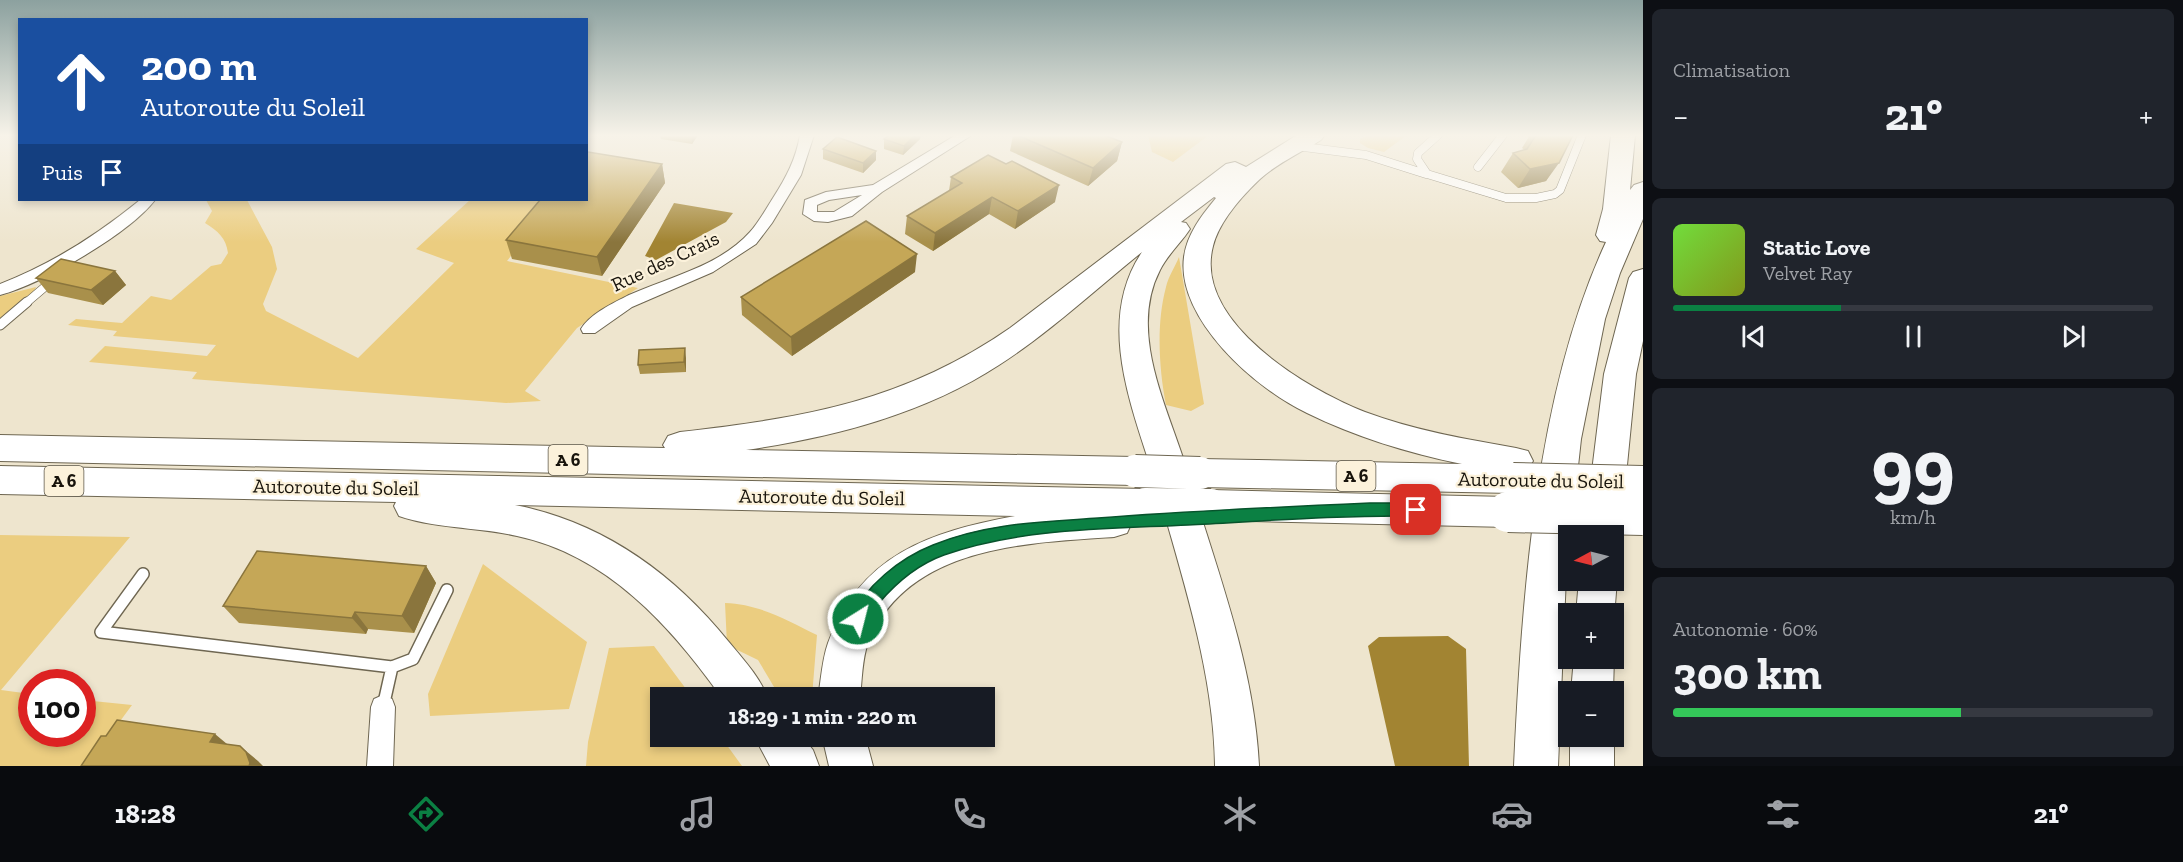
<!DOCTYPE html>
<html lang="fr">
<meta charset="utf-8">
<style>
:root{--surface:#171b24;--page:#20242c;--text:#f1f3f6;--muted:#9ea1a6;--line:#363941;--accent:#0b8043}
body{margin:0;font-family:"Zilla Slab",serif;background:var(--page);color:var(--text);height:100vh;display:flex;flex-direction:column;font-size:22px;white-space:nowrap}
*{box-sizing:border-box;margin:0}
p{font-size:20px;color:var(--muted)}
.icon{flex:none;width:33px;height:33px;fill:none;stroke:currentColor;stroke-width:2;stroke-linecap:round;stroke-linejoin:round}
.map{position:relative;flex:1;overflow:hidden}
.details{display:flex;flex-direction:column;gap:9px;padding:9px;background:#0d0f14;width:540px}
.details>*{flex:none}
.guide{position:absolute;left:18px;top:18px;width:570px;height:183px;border-radius:0px;box-shadow:0 3px 9px #0003;background:#1a4fa0;color:#fff;overflow:hidden}
.needle{width:39px;rotate:263deg}
.controls{position:absolute;left:1558px;top:525px;display:grid;gap:12px}
.controls a{display:grid;place-items:center;width:66px;height:66px;border-radius:0px;background:var(--surface);box-shadow:0 3px 9px #0003;font-size:30px}
.speed{position:absolute;left:18px;top:669px;display:flex;gap:12px;font-size:30px;font-weight:700;text-align:center}
.speed>*{display:grid;place-content:center;width:78px;height:78px;border-radius:50%;background:var(--surface);box-shadow:0 3px 9px #0003;line-height:1}
.speed .limit{border:9px solid #d22;background:#fff;color:#111}
.pin{position:absolute;display:grid;place-items:center;width:51px;height:51px;color:#fff;margin:-26px;border-radius:12px;box-shadow:0 3px 9px #0006}
.me{position:absolute;width:66px;margin:-33px;rotate:36deg;stroke-linejoin:round;filter:drop-shadow(0 0 4px #0008)}
.turn{display:flex;align-items:center;gap:21px;height:126px;padding:0 24px;font-size:27px}
.turn .icon{width:78px;height:78px;stroke-width:2.5}
.turn b{display:block;font-size:42px;line-height:51px}
.then{display:flex;align-items:center;height:57px;padding:0 24px;background:#0003;gap:12px;font-size:22px}
.big{font-size:45px;font-weight:700;line-height:1.1}
.details .tile{flex:1;display:flex;flex-direction:column;justify-content:center;gap:9px;min-width:0;padding:0 21px;border-radius:9px;background:var(--page)}
.details .dial{align-items:center;gap:0}
.dial b{font-size:78px;line-height:1}
.song{display:flex;align-items:center;gap:18px}
.cover{width:72px;height:72px;border-radius:9px;background:linear-gradient(135deg,hsl(100 70% 55%),hsl(70 70% 35%))}
.played{height:6px;border-radius:3px;background:linear-gradient(90deg,var(--accent) 35%,var(--line) 35%)}
.keys{display:flex;justify-content:space-around;direction:ltr}
.heat{display:flex;justify-content:space-between;align-items:center;font-size:33px;direction:ltr}
.charge{height:9px;border-radius:4px;background:linear-gradient(90deg,#34c759 60%,var(--line) 0)}
.trip{position:absolute;left:650px;top:687px;width:345px;height:60px;border-radius:0px;background:var(--surface);box-shadow:0 3px 9px #0003;font-weight:700;line-height:60px;text-align:center}
.dock{display:flex;height:96px;justify-content:space-around;align-items:center;background:#090b0e;color:var(--muted)}
.dock .icon{width:42px;height:42px}
.dock .active{color:var(--accent)}
.dock b{font-size:27px;color:var(--text)}
main{display:flex;flex:1;min-height:0}
.map>svg:first-child{display:block}
.green{fill:#ebcd80}
.water{fill:#a28432}
.lines{fill:none;stroke-linecap:round;stroke-linejoin:round}
.service-far2-casing{stroke:#6e6651;stroke-width:9}
.service-far1-casing{stroke:#6e6651;stroke-width:11}
.service-casing{stroke:#6e6651;stroke-width:14}
.minor-casing{stroke:#6e6651;stroke-width:2}
.motorway-casing{stroke:#6e6651;stroke-width:2}
.service-far2{stroke:#fff;stroke-width:8}
.service-far1{stroke:#fff;stroke-width:9}
.service{stroke:#fff;stroke-width:11}
.minor{fill:#fff;fill-rule:evenodd}
.motorway{fill:#fff;fill-rule:evenodd}
.motorway-bridge-far1-casing{stroke:#6e6651;stroke-width:34;stroke-linecap:butt}
.motorway-bridge-casing{stroke:#6e6651;stroke-width:42;stroke-linecap:butt}
.motorway-bridge-far1{stroke:#fff;stroke-width:32}
.motorway-bridge{stroke:#fff;stroke-width:40}
.wall{fill:#a9904b}
.shaded-wall{fill:#8a753d}
.building{fill:#c5a757;stroke:#8a753d;stroke-width:1.5}
.route{fill:#0b8043;stroke:#07532c;stroke-width:1.5}
.labels{text-anchor:middle;dominant-baseline:central;stroke-width:4.5;stroke-linejoin:round;paint-order:stroke}
.shield{fill:#fcf2db;stroke:#5c574a;stroke-width:1.5}
.shield-label{font-size:18px;font-weight:bold;fill:#18140c}
.street-label{font-size:20px;fill:#18140c;stroke:#fcf2db}
</style>
<main>
<div class="map">
<svg width="1643" height="766" viewBox="0 0 1643 766">
<rect width="100%" height="100%" fill="#eee5ce"/>
<!-- green -->
<path class="green" d="M1148,135H1209L1173,162L1152,152Z
M1368,135H1407L1384,152L1368,148L1360,143V139Z
M206,200H247L272,247L277,269L263,304L266,311L358,358L454,263L416,249L470,200H555L507,261L638,288L577,328L525,391L541,401L506,403L192,379L197,372L89,362L105,346L207,356L216,345L113,336L117,331L68,325L76,319L122,323L151,296L171,300L211,266L221,264L228,253C226,238 218,231 205,223L212,211Z
M1179,257L1204,404L1191,411L1166,405C1159,369 1156,324 1166,287C1168,277 1175,267 1179,257Z
M36,287L34,292L0,321V296Z
M0,535L130,537L1,690L31,694L32,734H82L83,700L132,705L87,766H0Z
M483,564L587,642L569,709L430,716L428,694Z
M725,603C759,604 787,620 817,635L812,697H780L758,660L727,645Z
M654,646L692,697L660,698V736L721,737L742,766H586L588,742L609,648Z"/>
<!-- water -->
<path class="water" d="M674,203L733,213L726,222L656,260L645,256Z
M1448,636L1466,649L1469,766H1395L1368,646L1379,637Z"/>
<g class="lines">
<defs>
<path id="service-far2" d="M1438,135L1418,153L1417,159L1427,174L1506,198H1536L1555,194L1560,190L1582,135
M1296,146L1366,155L1426,174
M1478,167L1503,135
M26,303L53,280"/>
<path id="service-far1" d="M0,325L27,302"/>
<path id="service" d="M143,574L101,632L392,667
M383,707L392,667L413,659L447,590"/>
<path id="minor" d="M800,135H814L801,175L772,223L756,244L713,272L632,307L595,333H583L581,329C590,314 613,303 629,295C669,277 720,266 750,232C759,222 766,209 773,198C786,178 796,159 800,135Z
M956,135H972L882,192L852,216L828,222L814,221L803,214L805,200L826,192L873,185ZM862,195L834,212H817V205L829,200Z
M140,200H155C129,234 42,284 0,295V284C52,264 97,235 140,200Z
M383,695L392,699L395,707L393,766H367L371,707L374,699Z"/>
<path id="motorway" d="M1297,135H1325L1321,140C1302,152 1276,164 1260,179C1242,196 1219,222 1213,246C1193,322 1307,389 1365,412C1413,430 1465,439 1516,448L1528,451L1533,461L1526,471L1530,479L1525,489L1513,493L1200,487L1191,484L1196,499L1198,495L1211,490L1508,497L1521,502L1526,512L1521,522L1508,527L1211,520L1201,516C1227,598 1255,680 1259,766H1215C1214,677 1186,590 1162,505L1158,514L1145,519L1130,518L1132,522L1127,533L1114,537C1025,543 907,546 868,643C862,659 862,680 860,698H818C821,680 822,660 828,643C860,555 929,532 1015,516L515,505C602,522 673,573 728,641C743,659 759,676 768,698H722C671,626 607,555 517,536C479,527 437,529 399,516L394,506L396,502L0,494V466L1145,489L1158,494L1161,501C1139,422 1091,328 1142,252C1095,290 1050,332 999,365C924,414 834,437 746,450L1135,457L1147,461L1152,471L1147,481L1135,485L0,461V435L665,448L663,445L668,436L680,432C804,418 905,401 1010,328L1226,164L1235,162L1246,167ZM1214,197L1216,198C1202,215 1187,234 1184,257C1176,319 1256,389 1307,413C1356,437 1408,453 1462,464L1200,459L1188,463L1186,467C1167,406 1128,332 1160,270C1168,254 1181,243 1190,229L1186,223L1181,222Z
M1611,135H1635L1630,190L1634,185L1643,182V219L1620,273L1605,319L1581,439L1566,576L1558,766H1514C1522,599 1535,395 1606,242L1600,241L1596,235L1603,209Z
M1643,269V341L1636,374L1620,536L1614,547V536H1584L1604,374L1629,278L1633,272Z
M1614,574L1617,580L1614,617V614H1576L1579,580H1614Z
M1574,658L1614,657L1613,692H1571Z
M754,736H802L813,750L819,766H770Z
M822,736H865L873,766H829Z
M1570,736H1614V766H1570Z"/>
</defs>
<!-- service-far2 casing -->
<use href="#service-far2" class="service-far2-casing"/>
<!-- service-far1 casing -->
<use href="#service-far1" class="service-far1-casing"/>
<!-- service casing -->
<use href="#service" class="service-casing"/>
<!-- minor casing -->
<use href="#minor" class="minor-casing"/>
<!-- motorway casing -->
<use href="#motorway" class="motorway-casing"/>
<!-- service-far2 -->
<use href="#service-far2" class="service-far2"/>
<!-- service-far1 -->
<use href="#service-far1" class="service-far1"/>
<!-- service -->
<use href="#service" class="service"/>
<!-- minor -->
<use href="#minor" class="minor"/>
<!-- motorway -->
<use href="#motorway" class="motorway"/>
<defs>
<path id="motorway-bridge-far1" d="M1135,471L1200,473
M1513,479L1643,482
M1145,504L1211,505"/>
<path id="motorway-bridge" d="M1508,512L1643,515"/>
</defs>
<!-- motorway-bridge-far1 casing -->
<use href="#motorway-bridge-far1" class="motorway-bridge-far1-casing"/>
<!-- motorway-bridge casing -->
<use href="#motorway-bridge" class="motorway-bridge-casing"/>
<!-- motorway-bridge-far1 -->
<use href="#motorway-bridge-far1" class="motorway-bridge-far1"/>
<!-- motorway-bridge -->
<use href="#motorway-bridge" class="motorway-bridge"/>
</g>
<!-- wall -->
<path class="wall" d="M660,135H698L692,144L661,139Z
M1013,135H1104L1122,142L1117,161L1088,186L1010,151Z
M1530,135H1573L1546,181L1518,188L1501,172L1513,153L1525,150L1522,148Z
M884,139H920L903,155L884,149Z
M823,149L876,151V160L863,173L823,159Z
M662,164L665,183L602,276L512,259L506,240Z
M951,177L1055,202L1015,229L989,214L933,251L905,234L907,216L949,191Z
M115,271L126,285L103,305L48,293L36,278Z
M915,272L792,356L742,315L741,297Z
M686,358V372L640,374L638,365Z
M426,566L436,583L414,633L368,629L366,634L239,623L223,606Z"/>
<!-- shaded-wall -->
<path class="shaded-wall" d="M691,135H698L692,144Z
M915,135H921L920,139L903,155L904,146Z
M1122,142L1117,161L1088,186L1093,168Z
M876,151V160L863,173V163Z
M1559,163L1546,181L1518,188L1530,169Z
M662,164L665,183L602,276L597,257Z
M1059,185L1055,202L1015,229L1018,211Z
M992,197L989,214L933,251L935,233Z
M917,254L915,272L792,356L791,337Z
M115,271L126,285L103,305L91,290Z
M685,348L686,358V372L684,362Z
M426,566L436,583L414,633L402,616Z
M355,612L368,629L366,634L352,618Z
M215,734L233,749L210,742Z
M240,746L258,761L263,766H249Z"/>
<!-- building -->
<path class="building" d="M889,135H915L904,146L884,139Z
M1017,135H1104L1122,142L1093,168Z
M1536,135H1573L1559,163L1530,169L1513,153L1527,149Z
M837,137L876,151L863,163L823,149Z
M588,152L662,164L597,257L506,240L540,200H586V155Z
M988,155L1006,164L1012,161L1059,185L1018,211L992,197L935,233L907,216L962,183L951,177Z
M866,221L917,254L791,337L741,297Z
M61,259L115,271L91,290L36,278Z
M685,348L684,362L638,365L639,350Z
M257,551L426,566L402,616L355,612L352,618L223,606Z
M117,720L215,734L210,742L240,746L246,752L250,763L249,766H81L101,736H106Z"/>
<!-- sky -->
<linearGradient id="sky" x2="0" y2="1"><stop stop-color="#8ca19f"/><stop offset="0.56" stop-color="#f7f3e9"/><stop offset="1" stop-color="#f7f3e9" stop-opacity="0"/></linearGradient>
<rect width="1643" height="242" fill="url(#sky)"/>
<!-- route -->
<path class="route" d="M1370,503H1416L1423,510L1416,516C1340,515 1264,521 1188,525C1107,529 1021,528 944,555C919,564 896,583 879,603C872,611 869,623 858,627L852,624L850,619C865,586 900,558 933,545C986,523 1042,522 1098,518C1188,511 1279,507 1370,503Z"/>
<g class="labels">
<!-- shield labels -->
<g class="shield">
<rect x="548.5" y="445" width="39" height="30" rx="4.5"/>
<rect x="1336.5" y="461" width="39" height="30" rx="4.5"/>
<rect x="44.5" y="466" width="39" height="30" rx="4.5"/>
</g>
<g class="shield-label">
<text x="568" y="460">A 6</text>
<text x="1356" y="476">A 6</text>
<text x="64" y="481">A 6</text>
</g>
<!-- street labels -->
<g class="street-label">
<text transform="translate(665 261) rotate(-25)">Rue des Crais</text>
<text transform="translate(1541 480) rotate(1)">Autoroute du Soleil</text>
<text transform="translate(336 487) rotate(1)">Autoroute du Soleil</text>
<text transform="translate(822 497) rotate(1)">Autoroute du Soleil</text>
</g>
</g>
</svg>
<div class="controls">
<a><svg class="needle" viewBox="-14 -14 28 28"><path d="M0-13l5 13h-10z" fill="#e53935"/><path d="M0 13l5-13h-10z" fill="#9ea1a6"/></svg></a>
<a>+</a>
<a>−</a>
</div>
<div class="speed"><div class="limit">100</div></div>
<div class="pin" style="left:1416px;top:510px;background:#d93025"><svg class="icon" aria-label="arrive" viewBox="0 0 24 24"><path d="M6 21V4h12l-3 4 3 4H6"/></svg></div>
<svg class="me" style="left:858px;top:619px" viewBox="-20 -20 40 40"><circle r="17" fill="#0b8043" stroke="#fff" stroke-width="3"/><path d="M0-11L8 9 0 5-8 9z" fill="#fff"/></svg>
<div class="trip">18:29 · 1 min · 220 m</div>
<div class="guide">
<div class="turn"><svg class="icon" aria-label="ahead" viewBox="0 0 24 24"><path d="M12 20V5M6 11l6-6 6 6"/></svg><div><b>200 m</b>Autoroute du Soleil</div></div>
<div class="then">Puis<svg class="icon" aria-label="arrive" viewBox="0 0 24 24"><path d="M6 21V4h12l-3 4 3 4H6"/></svg></div>
</div>
</div>
<section class="details">
<div class="tile"><p>Climatisation</p>
<div class="heat"><a>−</a><b class="big">21°</b><a>+</a></div>
</div>
<div class="tile">
<div class="song"><i class="cover"></i><div><b>Static Love</b><p>Velvet Ray</p></div></div>
<div class="played"></div>
<div class="keys"><svg class="icon" aria-label="previous" viewBox="0 0 24 24"><path d="M18 5L8 12l10 7zM5 5v14"/></svg><svg class="icon" aria-label="pause" viewBox="0 0 24 24"><path d="M8 5v14M16 5v14"/></svg><svg class="icon" aria-label="next" viewBox="0 0 24 24"><path d="M6 5l10 7-10 7zM19 5v14"/></svg></div>
</div>
<div class="tile dial"><b>99</b><p>km/h</p></div>
<div class="tile"><p>Autonomie · 60%</p><b class="big">300 km</b><div class="charge"></div></div>
</section>
</main>
<nav class="dock">
<b>18:28</b>
<svg class="icon active" aria-label="directions" viewBox="0 0 24 24"><path d="M12 3l9 9-9 9-9-9zM9 14v-3h6M13 9l2 2-2 2"/></svg>
<svg class="icon" aria-label="music" viewBox="0 0 24 24"><path d="M9 18V5l10-2v13"/><circle cx="6" cy="18" r="3"/><circle cx="16" cy="16" r="3"/></svg>
<svg class="icon" aria-label="phone" viewBox="0 0 24 24"><path d="M5 4h4l2 5-3 2q2 4 5 5l2-3 5 2v4C11 20 4 13 5 4z"/></svg>
<svg class="icon" aria-label="climate" viewBox="0 0 24 24"><path d="M12 3v18M4 7l16 10M4 17L20 7"/></svg>
<svg class="icon" aria-label="car" viewBox="0 0 24 24"><path d="M5 17H2v-5l4-1 3-4h7l3 4 3 1v5h-3M9 17h6M6 11h13"/><circle cx="7" cy="17" r="2"/><circle cx="17" cy="17" r="2"/></svg>
<svg class="icon" aria-label="filters" viewBox="0 0 24 24"><path d="M4 7h16M4 17h16"/><circle cx="9" cy="7" r="2"/><circle cx="15" cy="17" r="2"/></svg>
<b>21°</b>
</nav>
